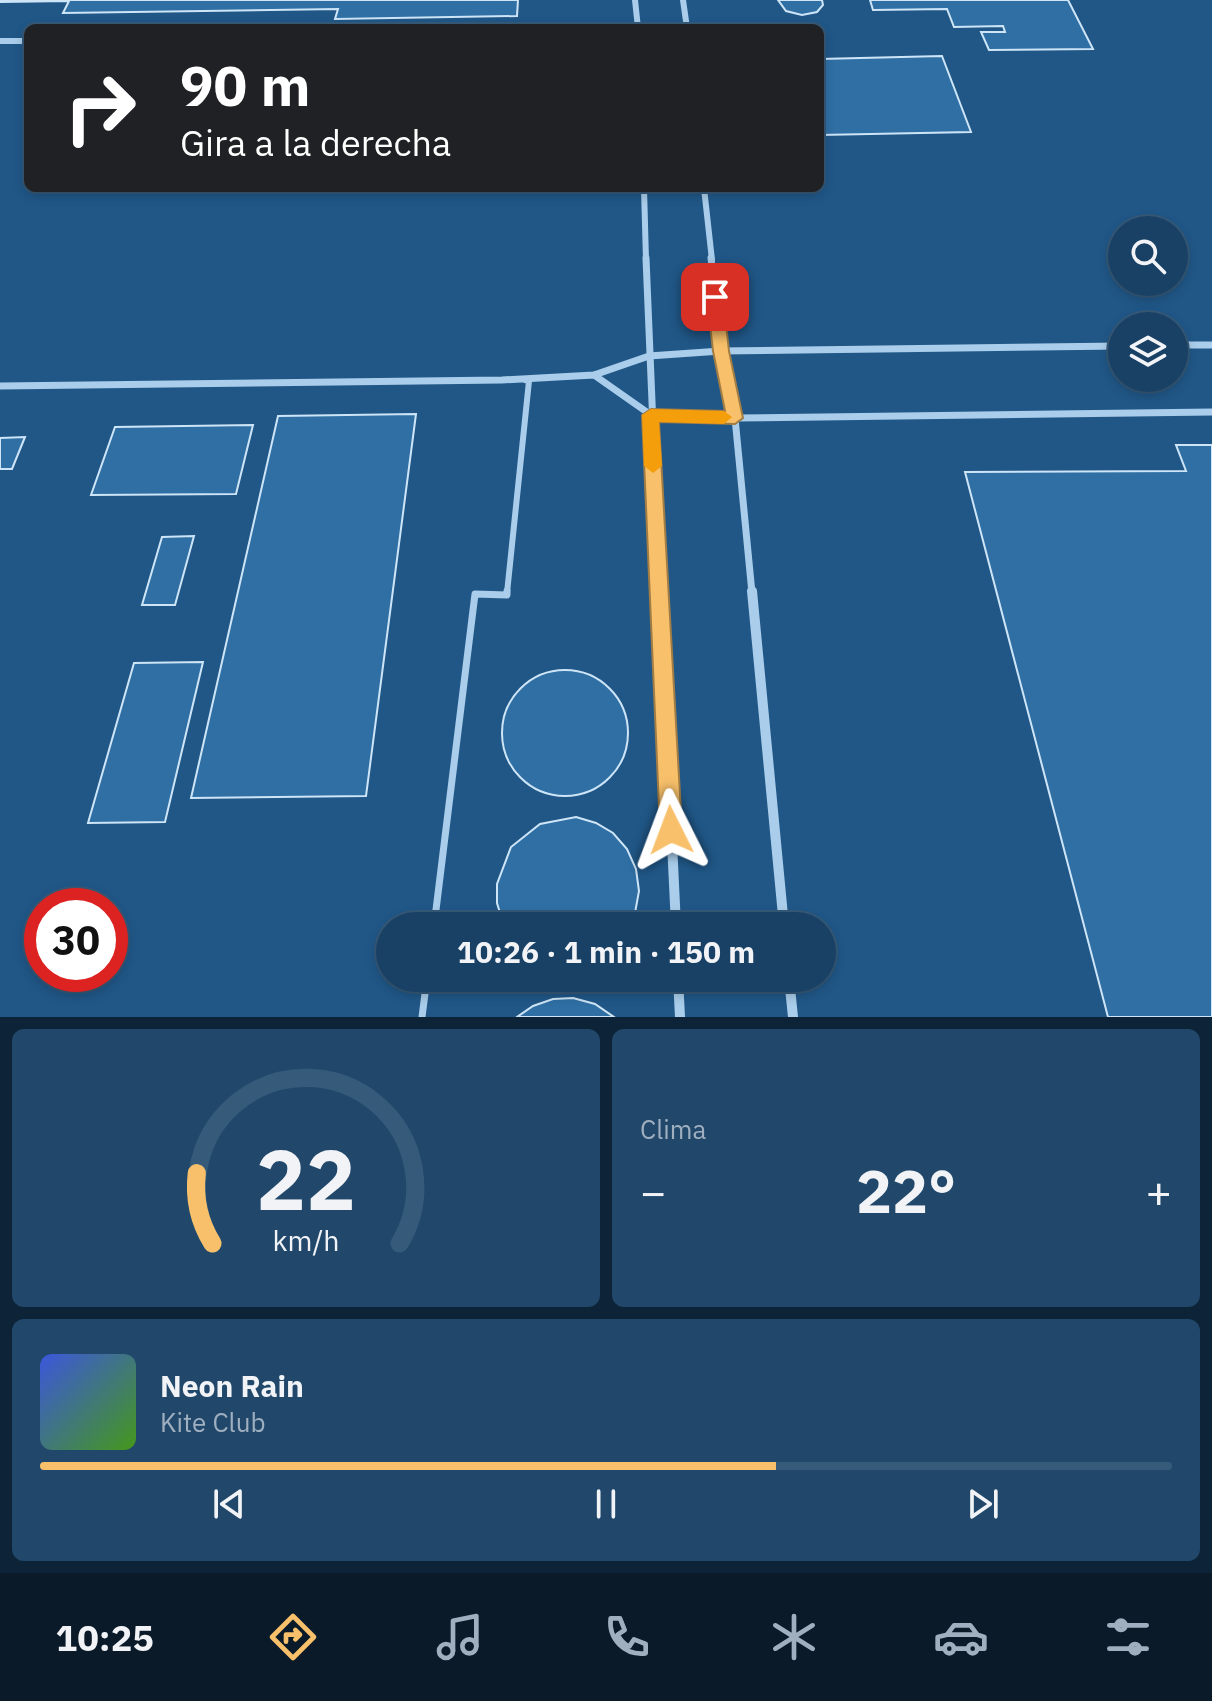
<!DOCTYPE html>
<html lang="es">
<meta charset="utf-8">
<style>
:root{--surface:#184165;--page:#21486b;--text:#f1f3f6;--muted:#9fafbf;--line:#365a79;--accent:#f8c06a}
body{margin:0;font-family:"IBM Plex Sans",sans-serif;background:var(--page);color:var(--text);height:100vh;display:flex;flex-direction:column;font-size:30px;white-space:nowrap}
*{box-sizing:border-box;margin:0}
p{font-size:26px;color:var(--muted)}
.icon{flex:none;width:44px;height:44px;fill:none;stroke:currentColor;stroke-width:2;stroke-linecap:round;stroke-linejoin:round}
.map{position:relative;height:1017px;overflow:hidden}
.sheet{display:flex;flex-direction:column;gap:12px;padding:12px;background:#0d2438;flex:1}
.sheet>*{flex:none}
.banner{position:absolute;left:24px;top:24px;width:800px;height:168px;border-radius:12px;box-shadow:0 4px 12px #0003,0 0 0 2px var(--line);background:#202124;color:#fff;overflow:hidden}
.tools{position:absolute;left:1108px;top:216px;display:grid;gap:16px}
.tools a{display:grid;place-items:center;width:80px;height:80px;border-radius:50%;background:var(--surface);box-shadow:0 4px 12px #0003,0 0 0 2px var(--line);font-size:40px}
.speed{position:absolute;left:24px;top:888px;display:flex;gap:16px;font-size:40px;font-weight:700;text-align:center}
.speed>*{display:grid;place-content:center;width:104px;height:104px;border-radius:50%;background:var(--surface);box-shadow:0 4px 12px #0003,0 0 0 2px var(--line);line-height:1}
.speed .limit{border:12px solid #d22;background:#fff;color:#111}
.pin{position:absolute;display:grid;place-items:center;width:68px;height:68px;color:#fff;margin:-34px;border-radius:16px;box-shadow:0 4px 12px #0006}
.me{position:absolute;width:88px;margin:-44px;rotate:357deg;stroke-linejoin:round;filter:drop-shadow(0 0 6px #0008)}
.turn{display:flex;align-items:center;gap:28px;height:168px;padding:0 24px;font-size:36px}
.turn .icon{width:104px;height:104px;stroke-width:2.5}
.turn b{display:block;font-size:56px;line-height:68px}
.big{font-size:60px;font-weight:800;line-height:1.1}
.sheet .card{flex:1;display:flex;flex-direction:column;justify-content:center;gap:12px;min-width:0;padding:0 28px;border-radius:12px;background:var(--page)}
.sheet .dial{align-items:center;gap:0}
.dial svg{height:208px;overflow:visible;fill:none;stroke:var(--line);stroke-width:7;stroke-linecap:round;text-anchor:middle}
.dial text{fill:var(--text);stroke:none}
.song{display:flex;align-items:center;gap:24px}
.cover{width:96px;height:96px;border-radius:12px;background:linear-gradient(135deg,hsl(230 70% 55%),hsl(100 70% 35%))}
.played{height:8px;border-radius:4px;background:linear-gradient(90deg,var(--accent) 65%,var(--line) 65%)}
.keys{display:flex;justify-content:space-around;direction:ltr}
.heat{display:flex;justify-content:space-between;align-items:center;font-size:44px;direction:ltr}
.sheet .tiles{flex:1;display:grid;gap:12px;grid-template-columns:1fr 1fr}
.card:last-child{grid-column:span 2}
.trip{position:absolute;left:376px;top:912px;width:460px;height:80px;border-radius:40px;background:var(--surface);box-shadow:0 4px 12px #0003,0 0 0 2px var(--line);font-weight:800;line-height:80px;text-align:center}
.tabs{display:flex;height:128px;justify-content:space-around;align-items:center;background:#0a1a28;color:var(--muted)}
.tabs .icon{width:56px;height:56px}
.tabs .current{color:var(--accent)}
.tabs b{font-size:36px;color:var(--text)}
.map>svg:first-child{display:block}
.building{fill:#2f6fa4;stroke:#cee5f7;stroke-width:2}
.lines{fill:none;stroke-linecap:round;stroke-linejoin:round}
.lane-far1{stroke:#a9cdea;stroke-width:6}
.lane{stroke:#a9cdea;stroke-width:7}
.street-far2{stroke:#a9cdea;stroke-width:6}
.street-far1{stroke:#a9cdea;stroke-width:7}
.street{stroke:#a9cdea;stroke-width:10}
.route{fill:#f8c06a;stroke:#a17d45;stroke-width:2}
.slow{fill:#f59e0b}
</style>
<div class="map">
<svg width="1212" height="1017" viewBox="0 0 1212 1017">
<rect width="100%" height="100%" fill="#205787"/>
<!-- building -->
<path class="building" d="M0,0H518L517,16L335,19L338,9L63,13L69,1L0,2Z
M778,0H822L823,5L817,12L802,15L786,11Z
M870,0H1068L1093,49L989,50L981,32H1005L1003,26L954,27L947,9L873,10Z
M942,56L971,132L820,135V59Z
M416,414L366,796L191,798L278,416Z
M253,425L236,494L91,495L115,427Z
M25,437L12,469H0V438Z
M1176,445H1212V1017H1108L965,472L1186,471Z
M194,536L175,605H142L162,537Z
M203,662L165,822L88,823L134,663Z
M502 733a63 63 0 1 1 126 0a63 63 0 1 1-126 0Z
M576,817L596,823L613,833L627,849L636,869L639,891L635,913L629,926H504L497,903V884L511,847L540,824Z
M573,998L595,1004L614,1017H517L533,1006L553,999Z"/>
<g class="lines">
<!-- lane-far1 -->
<path class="lane-far1" d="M507,593L529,381L525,380"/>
<!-- lane -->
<path class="lane" d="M434,926L475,594L507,595V591
M422,1017L427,978"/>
<!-- street-far2 -->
<path class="street-far2" d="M635,0L638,28
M683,0L687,28
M0,41H28
M644,188L646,260
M704,188L712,260"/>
<!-- street-far1 -->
<path class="street-far1" d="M646,258L660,593
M711,258L721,351L735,418L752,593
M1174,345H1212
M594,375L651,415L735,418L1212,412
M0,386L502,380L594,375L649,356L721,351L1122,346"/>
<!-- street -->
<path class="street" d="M660,591L676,926
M752,591L784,926
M678,978L680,1017
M789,978L793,1017"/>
</g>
<!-- route -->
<path class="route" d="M715,291L723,297L729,351L743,418L735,424L659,422L682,830L679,838L671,841L663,838L660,830L642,415L651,409L725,411L713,351L707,297Z"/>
<!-- slow -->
<path class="slow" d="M651,409L724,411L732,417L724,424L659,422L662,466L653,473L644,466L642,415Z"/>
</svg>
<div class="tools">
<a><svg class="icon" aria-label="search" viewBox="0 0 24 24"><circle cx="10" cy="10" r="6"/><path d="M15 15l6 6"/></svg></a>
<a><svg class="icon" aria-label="layers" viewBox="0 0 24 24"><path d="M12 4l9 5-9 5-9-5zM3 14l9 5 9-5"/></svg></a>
</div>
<div class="speed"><div class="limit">30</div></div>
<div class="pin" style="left:715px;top:297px;background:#d93025"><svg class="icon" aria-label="arrive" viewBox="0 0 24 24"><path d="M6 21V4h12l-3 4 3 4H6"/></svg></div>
<svg class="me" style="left:671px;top:830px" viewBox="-20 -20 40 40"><path d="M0-17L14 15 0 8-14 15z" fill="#f8c06a" stroke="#fff" stroke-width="4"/></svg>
<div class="trip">10:26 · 1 min · 150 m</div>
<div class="banner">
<div class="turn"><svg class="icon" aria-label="right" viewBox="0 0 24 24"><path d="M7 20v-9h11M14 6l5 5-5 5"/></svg><div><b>90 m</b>Gira a la derecha</div></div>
</div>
</div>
<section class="sheet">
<div class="tiles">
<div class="card dial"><svg viewBox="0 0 100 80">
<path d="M14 69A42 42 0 1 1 86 69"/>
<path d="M14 69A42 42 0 0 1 8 42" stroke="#f8c06a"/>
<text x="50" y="56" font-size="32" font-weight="700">22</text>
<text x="50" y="72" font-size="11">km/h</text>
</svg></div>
<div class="card"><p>Clima</p>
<div class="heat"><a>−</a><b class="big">22°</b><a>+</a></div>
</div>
<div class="card">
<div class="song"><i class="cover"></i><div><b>Neon Rain</b><p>Kite Club</p></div></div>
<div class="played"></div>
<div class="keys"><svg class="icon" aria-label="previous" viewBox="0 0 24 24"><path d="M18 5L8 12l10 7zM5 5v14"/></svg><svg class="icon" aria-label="pause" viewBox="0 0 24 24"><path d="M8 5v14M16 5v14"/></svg><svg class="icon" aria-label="next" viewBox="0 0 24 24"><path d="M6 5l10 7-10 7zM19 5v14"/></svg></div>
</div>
</div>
</section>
<nav class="tabs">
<b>10:25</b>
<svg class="icon current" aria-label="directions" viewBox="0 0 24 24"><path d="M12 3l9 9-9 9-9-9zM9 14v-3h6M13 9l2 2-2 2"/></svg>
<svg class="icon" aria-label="music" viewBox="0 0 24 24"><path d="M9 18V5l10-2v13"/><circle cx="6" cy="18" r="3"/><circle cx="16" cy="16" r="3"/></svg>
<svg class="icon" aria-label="phone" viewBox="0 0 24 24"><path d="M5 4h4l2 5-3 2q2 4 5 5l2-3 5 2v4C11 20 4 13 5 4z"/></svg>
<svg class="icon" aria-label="climate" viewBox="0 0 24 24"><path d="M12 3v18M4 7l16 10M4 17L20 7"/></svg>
<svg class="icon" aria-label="car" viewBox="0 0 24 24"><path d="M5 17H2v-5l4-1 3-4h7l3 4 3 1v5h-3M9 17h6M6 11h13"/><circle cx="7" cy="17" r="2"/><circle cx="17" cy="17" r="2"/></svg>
<svg class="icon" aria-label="filters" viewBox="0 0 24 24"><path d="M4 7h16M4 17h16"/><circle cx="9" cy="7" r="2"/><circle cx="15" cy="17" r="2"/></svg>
</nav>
